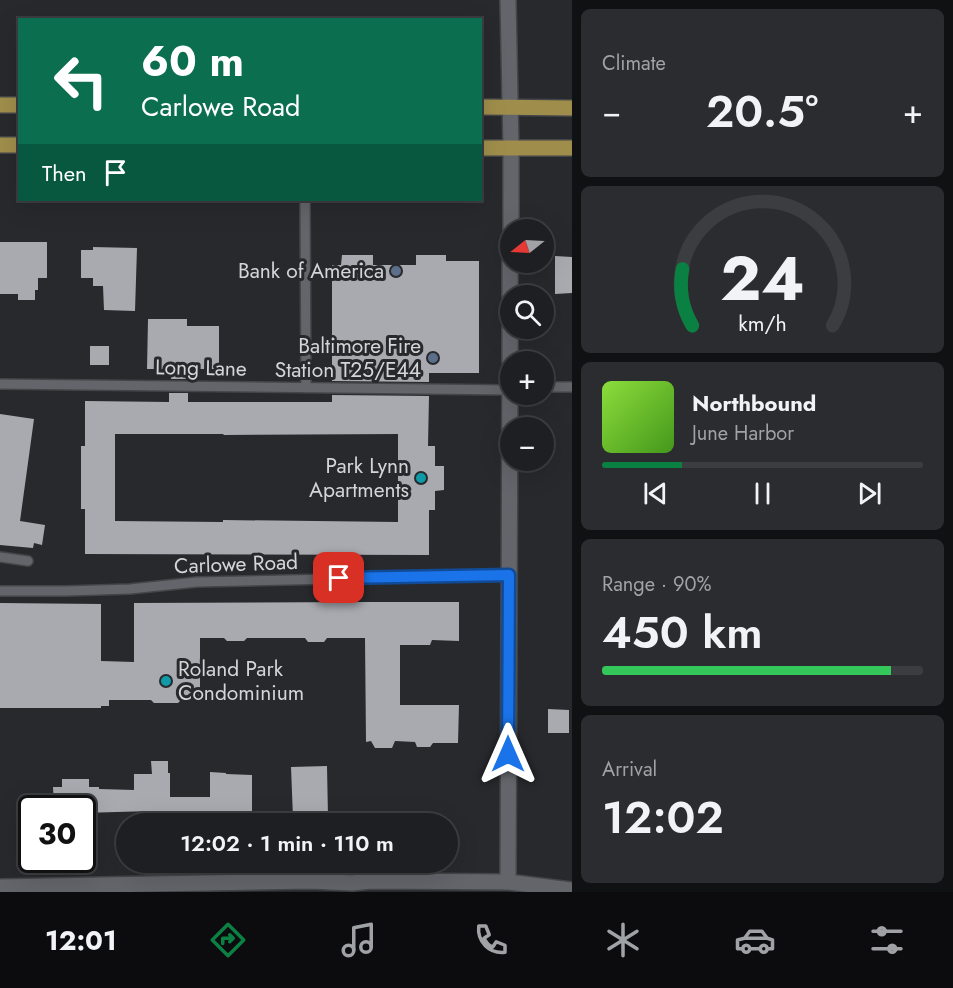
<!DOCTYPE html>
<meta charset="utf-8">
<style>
:root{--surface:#1e1f22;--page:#2b2c2f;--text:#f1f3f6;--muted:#a1a2a5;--line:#3c3d40;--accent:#0b8043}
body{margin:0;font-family:Jost,sans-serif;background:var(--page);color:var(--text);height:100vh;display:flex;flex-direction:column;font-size:22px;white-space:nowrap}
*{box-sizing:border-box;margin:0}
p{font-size:20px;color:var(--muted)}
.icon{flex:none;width:33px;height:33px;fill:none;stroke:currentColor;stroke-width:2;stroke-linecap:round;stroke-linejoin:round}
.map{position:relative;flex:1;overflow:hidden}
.sheet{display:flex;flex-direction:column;gap:9px;padding:9px;background:#101113;width:381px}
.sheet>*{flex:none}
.hud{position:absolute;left:18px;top:18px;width:464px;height:183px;border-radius:0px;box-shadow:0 6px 24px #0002,0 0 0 2px var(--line);background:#0b6e4f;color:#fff;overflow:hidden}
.needle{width:39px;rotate:252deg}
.controls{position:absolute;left:500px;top:219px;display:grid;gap:12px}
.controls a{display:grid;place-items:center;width:54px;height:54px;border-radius:50%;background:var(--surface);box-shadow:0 6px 24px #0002,0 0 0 2px var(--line);font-size:30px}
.speed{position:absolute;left:18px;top:795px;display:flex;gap:12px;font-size:30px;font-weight:700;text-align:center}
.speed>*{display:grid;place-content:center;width:78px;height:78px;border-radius:50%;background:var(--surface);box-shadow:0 6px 24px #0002,0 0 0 2px var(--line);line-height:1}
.speed .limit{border:3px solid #111;border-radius:9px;background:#fff;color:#111}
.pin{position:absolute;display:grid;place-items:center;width:51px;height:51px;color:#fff;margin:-26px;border-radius:12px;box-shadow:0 3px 9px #0006}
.me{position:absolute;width:66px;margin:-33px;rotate:0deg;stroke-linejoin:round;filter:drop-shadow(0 0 4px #0008)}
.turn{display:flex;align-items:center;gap:21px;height:126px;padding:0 24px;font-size:27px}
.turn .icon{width:78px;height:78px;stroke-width:2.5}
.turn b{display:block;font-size:42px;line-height:51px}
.then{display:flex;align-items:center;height:57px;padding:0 24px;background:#0003;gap:12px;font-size:22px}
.big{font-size:45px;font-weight:600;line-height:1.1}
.sheet .tile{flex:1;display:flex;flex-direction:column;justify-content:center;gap:9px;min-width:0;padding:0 21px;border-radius:9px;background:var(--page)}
.sheet .dial{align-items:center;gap:0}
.dial svg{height:156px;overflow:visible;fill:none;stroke:var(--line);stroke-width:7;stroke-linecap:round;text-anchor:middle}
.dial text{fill:var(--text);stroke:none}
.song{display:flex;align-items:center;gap:18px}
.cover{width:72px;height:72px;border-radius:9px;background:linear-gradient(135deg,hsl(90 70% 55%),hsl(100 70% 35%))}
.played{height:6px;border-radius:3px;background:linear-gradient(90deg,var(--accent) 25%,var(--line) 25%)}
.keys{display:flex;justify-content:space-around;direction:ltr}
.heat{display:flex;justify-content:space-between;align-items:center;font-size:33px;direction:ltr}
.charge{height:9px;border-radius:4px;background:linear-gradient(90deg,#34c759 90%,var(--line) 0)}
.trip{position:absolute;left:116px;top:813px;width:342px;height:60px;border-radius:30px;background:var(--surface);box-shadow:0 6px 24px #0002,0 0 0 2px var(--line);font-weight:600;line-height:60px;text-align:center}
.dock{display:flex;height:96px;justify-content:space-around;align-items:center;background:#0c0c0e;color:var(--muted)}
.dock .icon{width:42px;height:42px}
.dock .selected{color:var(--accent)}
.dock b{font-size:27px;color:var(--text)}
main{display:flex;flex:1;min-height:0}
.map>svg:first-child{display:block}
.building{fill:#a9aab0;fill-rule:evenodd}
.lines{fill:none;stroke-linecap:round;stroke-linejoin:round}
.lane-casing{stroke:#444548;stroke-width:12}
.street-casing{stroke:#444548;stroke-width:18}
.primary-casing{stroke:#444548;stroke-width:18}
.lane{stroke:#64656b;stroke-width:9}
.street{stroke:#64656b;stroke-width:15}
.primary{stroke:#9f8e4b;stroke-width:15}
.route-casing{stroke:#114b97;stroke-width:15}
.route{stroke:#1a73e8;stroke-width:10}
.service-dot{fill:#5c6f8a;stroke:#28292d;stroke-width:2}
.culture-dot{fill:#0f9aa8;stroke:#28292d;stroke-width:2}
.labels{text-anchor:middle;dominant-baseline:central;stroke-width:6;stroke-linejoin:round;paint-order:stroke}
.poi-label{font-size:21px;fill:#d5d5d8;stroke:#28292d;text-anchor:end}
.street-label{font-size:21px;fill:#d5d5d8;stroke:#28292d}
</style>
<main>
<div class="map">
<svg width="572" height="892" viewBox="0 0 572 892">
<rect width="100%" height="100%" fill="#28292d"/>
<!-- building -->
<path class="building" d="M0,242H47V278H38V290H35V300H18V294H0Z
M93,247L137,248L135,311L104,310L103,286H93V278H81V250H93Z
M342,255H373V265H416V255H446V261H479V373H429V382L332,381V265H341Z
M555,256L572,257V293L555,294Z
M148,319H187V326H219V369H187V379H171L172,369H147Z
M90,346H109V365H90Z
M169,393H188V402H332V395L429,396L428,446H435V466H444V490L435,491V510H429V555L85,554V509H81V446H85V401L169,402ZM115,434H223L224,435L398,434V522L223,520V522L115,521Z
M0,414L34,419L20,521L45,525L42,545L34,543L33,548L0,545Z
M366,602H459V641L432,640L430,645H400V705H459L458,743H433L430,747H417L415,742L395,741L392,748H375L371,741L366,742L365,638H327L324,642H308L305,638H247L244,641H227L224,638H200V700H181L178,703H154L151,700H109V706H101V708H0V603L101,604V661L134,662V603Z
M548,709L569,710V733H548Z
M151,761H168V773H170V797H210V772L226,773V774L252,775V819L180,818V820L153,821L152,811L82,813V808H54L53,787H62V779H89V787H99V789L134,790V774H152Z
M327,766L328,817L293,818L291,767Z"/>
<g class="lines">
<defs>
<path id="lane" d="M305,200L306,388
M0,384L510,390
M543,387H572
M0,557L28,561
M0,591H66L130,589L197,582L509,575"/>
<path id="street" d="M508,0L511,148V230
M510,296V262
M510,362V328
M508,882L510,369
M0,887L311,881L352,883L371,881L508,882L572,890"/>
<path id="primary" d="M0,105H20
M480,107L572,108
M0,145H20
M480,148H572"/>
</defs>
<!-- lane casing -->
<use href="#lane" class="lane-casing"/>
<!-- street casing -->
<use href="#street" class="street-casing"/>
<!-- primary casing -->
<use href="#primary" class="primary-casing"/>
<!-- lane -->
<use href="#lane" class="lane"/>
<!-- street -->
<use href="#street" class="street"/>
<!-- primary -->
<use href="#primary" class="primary"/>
</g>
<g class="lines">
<defs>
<path id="route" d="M339,578L509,575L508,754"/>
</defs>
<!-- route casing -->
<use href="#route" class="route-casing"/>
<!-- route -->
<use href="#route" class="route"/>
</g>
<!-- markers -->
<g class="service-dot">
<circle cx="396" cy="271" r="6"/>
<circle cx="433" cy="358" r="6"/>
</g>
<g class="culture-dot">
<circle cx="421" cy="478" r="6"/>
<circle cx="166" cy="681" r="6"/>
</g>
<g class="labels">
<!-- poi labels -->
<g class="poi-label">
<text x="384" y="271">Bank of America</text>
<text x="421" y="346">Baltimore Fire<tspan x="421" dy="24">Station T25/E44</tspan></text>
<text x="409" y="466">Park Lynn<tspan x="409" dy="24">Apartments</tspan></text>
<text x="178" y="669" text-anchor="start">Roland Park<tspan x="178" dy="24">Condominium</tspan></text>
</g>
<!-- street labels -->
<g class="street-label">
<text transform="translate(201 368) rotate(1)">Long Lane</text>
<text transform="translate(236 564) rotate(-2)">Carlowe Road</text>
</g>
</g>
</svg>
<div class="controls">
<a><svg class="needle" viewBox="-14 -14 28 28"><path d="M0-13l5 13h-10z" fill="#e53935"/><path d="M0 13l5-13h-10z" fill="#a1a2a5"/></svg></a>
<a><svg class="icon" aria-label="search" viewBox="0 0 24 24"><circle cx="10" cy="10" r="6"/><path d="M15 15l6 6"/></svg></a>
<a>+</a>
<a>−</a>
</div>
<div class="speed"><div class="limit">30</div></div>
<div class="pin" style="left:339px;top:578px;background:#d93025"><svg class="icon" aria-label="arrive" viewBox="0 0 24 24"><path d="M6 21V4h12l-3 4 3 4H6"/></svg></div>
<svg class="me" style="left:508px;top:754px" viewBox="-20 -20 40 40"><path d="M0-17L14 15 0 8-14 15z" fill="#1a73e8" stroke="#fff" stroke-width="4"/></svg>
<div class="trip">12:02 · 1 min · 110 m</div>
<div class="hud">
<div class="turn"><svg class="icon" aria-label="left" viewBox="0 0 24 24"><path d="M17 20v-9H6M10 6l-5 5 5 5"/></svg><div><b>60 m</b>Carlowe Road</div></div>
<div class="then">Then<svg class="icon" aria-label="arrive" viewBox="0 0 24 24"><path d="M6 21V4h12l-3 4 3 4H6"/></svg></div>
</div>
</div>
<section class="sheet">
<div class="tile"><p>Climate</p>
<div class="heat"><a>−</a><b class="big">20.5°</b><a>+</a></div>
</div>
<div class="tile dial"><svg viewBox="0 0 100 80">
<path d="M14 69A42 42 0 1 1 86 69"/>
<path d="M14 69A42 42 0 0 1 9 40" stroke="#0b8043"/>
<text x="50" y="56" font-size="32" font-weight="700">24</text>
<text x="50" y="72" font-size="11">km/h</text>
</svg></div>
<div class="tile">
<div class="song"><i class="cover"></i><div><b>Northbound</b><p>June Harbor</p></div></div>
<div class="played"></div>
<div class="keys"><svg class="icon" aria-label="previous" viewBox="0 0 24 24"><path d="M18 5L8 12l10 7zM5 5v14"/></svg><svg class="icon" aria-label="pause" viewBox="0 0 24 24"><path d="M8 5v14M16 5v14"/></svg><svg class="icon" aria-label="next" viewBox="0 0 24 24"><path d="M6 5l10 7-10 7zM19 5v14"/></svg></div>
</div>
<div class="tile"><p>Range · 90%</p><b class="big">450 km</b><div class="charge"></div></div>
<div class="tile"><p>Arrival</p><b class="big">12:02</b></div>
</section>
</main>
<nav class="dock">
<b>12:01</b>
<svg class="icon selected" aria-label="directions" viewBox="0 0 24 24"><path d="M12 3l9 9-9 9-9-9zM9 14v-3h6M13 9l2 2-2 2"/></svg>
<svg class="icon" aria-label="music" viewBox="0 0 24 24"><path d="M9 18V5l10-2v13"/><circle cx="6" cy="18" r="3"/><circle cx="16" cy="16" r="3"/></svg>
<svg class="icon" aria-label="phone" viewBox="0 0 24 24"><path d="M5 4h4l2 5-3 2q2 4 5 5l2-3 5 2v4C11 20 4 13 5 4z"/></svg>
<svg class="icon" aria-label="climate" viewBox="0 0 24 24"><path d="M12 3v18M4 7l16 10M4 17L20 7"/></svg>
<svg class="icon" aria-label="car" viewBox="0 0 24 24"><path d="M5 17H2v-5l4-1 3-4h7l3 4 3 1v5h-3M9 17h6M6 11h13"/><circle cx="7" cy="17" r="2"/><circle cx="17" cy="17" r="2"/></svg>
<svg class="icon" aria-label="filters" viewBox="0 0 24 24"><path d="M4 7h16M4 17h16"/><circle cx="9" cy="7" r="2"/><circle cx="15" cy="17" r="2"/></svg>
</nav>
